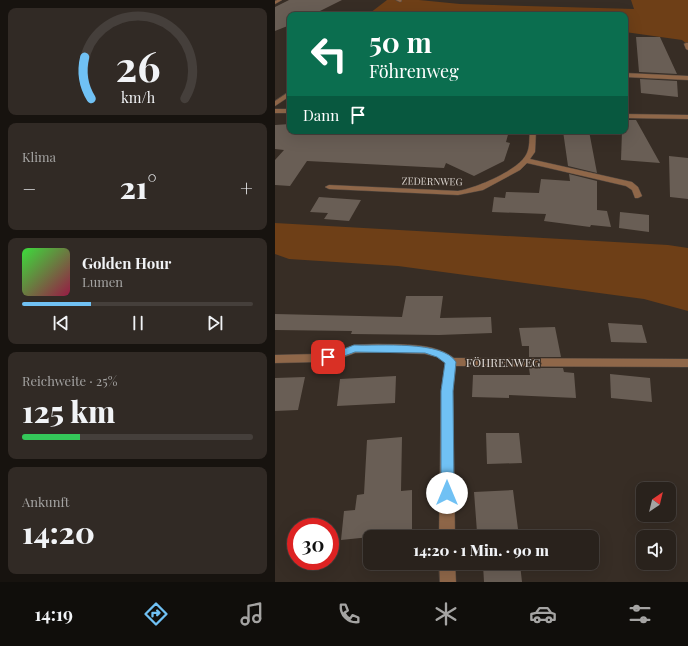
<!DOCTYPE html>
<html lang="de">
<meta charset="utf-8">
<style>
:root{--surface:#29221c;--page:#312a25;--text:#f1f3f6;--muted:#a5a4a3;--line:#453f3b;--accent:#70c1f4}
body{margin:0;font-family:"Playfair Display",serif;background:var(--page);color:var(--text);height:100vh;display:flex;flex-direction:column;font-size:15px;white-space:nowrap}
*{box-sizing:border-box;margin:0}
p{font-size:13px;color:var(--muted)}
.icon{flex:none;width:22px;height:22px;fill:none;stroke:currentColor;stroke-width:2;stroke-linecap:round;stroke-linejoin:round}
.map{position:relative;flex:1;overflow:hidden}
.details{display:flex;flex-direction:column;gap:8px;padding:8px;background:#17130f;width:275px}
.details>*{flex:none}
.banner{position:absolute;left:12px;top:12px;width:341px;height:122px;border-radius:8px;box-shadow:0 4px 16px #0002,0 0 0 1px var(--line);background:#0b6e4f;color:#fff;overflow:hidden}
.needle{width:26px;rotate:35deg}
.tools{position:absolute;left:361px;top:482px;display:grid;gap:8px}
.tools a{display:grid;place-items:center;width:40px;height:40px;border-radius:8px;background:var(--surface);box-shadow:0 4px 16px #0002,0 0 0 1px var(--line);font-size:20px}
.speed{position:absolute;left:12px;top:518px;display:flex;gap:8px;font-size:20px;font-weight:700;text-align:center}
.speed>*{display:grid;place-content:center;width:52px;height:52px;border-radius:50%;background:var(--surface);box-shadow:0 4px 16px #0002,0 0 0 1px var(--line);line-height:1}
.speed .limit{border:6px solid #d22;background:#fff;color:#111}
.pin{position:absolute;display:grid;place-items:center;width:34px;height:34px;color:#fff;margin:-17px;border-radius:8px;box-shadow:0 2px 6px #0006}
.me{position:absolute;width:44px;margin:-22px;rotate:0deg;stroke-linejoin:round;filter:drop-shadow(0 0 3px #0008)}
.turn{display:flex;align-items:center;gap:14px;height:84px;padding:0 16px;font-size:18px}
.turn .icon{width:52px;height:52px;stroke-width:2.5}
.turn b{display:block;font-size:28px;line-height:34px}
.then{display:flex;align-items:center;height:38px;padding:0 16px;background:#0003;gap:8px;font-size:15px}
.big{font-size:30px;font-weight:800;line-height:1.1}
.details .tile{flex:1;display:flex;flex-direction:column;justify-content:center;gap:6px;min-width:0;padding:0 14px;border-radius:8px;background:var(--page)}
.details .dial{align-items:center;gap:0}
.dial svg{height:104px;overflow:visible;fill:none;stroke:var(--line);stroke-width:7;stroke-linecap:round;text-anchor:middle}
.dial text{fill:var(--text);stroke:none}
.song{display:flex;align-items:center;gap:12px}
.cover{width:48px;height:48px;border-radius:6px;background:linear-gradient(135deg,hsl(120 70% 55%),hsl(340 70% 35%))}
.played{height:4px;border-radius:2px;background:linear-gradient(90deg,var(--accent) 30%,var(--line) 30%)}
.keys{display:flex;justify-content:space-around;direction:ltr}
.heat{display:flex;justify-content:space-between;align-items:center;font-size:22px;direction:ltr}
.charge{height:6px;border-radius:3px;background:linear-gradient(90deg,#34c759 25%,var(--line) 0)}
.trip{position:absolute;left:88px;top:530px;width:236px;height:40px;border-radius:8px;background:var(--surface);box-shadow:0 4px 16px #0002,0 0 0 1px var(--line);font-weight:800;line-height:40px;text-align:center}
.tabs{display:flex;height:64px;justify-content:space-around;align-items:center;background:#100e0b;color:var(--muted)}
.tabs .icon{width:28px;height:28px}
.tabs .on{color:var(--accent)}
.tabs b{font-size:18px;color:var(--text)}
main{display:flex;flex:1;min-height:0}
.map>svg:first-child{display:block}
.green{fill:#6e3f17}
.building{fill:#695e55}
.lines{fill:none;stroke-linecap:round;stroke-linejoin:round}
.minor-casing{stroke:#524841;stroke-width:1}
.minor{fill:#8f6749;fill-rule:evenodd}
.route{fill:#70c1f4;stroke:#497d9f}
.labels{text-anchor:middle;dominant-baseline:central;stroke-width:3;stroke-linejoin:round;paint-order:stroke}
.far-street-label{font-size:10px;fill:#ded8d3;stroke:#372d25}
.street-label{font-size:12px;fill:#ded8d3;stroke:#372d25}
</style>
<main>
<section class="details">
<div class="tile dial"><svg viewBox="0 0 100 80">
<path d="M14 69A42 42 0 1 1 86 69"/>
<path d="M14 69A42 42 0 0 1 9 37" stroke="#70c1f4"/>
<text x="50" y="56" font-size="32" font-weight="700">26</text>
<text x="50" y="72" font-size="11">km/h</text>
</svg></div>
<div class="tile"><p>Klima</p>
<div class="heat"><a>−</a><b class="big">21°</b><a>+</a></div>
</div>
<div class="tile">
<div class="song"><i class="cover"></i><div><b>Golden Hour</b><p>Lumen</p></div></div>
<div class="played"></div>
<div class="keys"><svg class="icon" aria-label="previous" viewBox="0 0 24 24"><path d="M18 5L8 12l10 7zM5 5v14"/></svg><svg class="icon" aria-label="pause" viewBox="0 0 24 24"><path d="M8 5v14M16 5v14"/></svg><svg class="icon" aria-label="next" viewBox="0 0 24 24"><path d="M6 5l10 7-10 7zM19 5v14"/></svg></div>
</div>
<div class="tile"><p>Reichweite · 25%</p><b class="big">125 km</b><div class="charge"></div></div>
<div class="tile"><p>Ankunft</p><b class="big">14:20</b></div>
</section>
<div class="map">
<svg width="413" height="582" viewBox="0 0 413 582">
<rect width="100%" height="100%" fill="#372d25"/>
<!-- green -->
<path class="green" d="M112,0H144L185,4L359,9L356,0H413V45L407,40L350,32V15H120L95,13Z
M0,223L393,245L413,248V311L369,299L123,266L14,259L0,254Z"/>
<!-- building -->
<path class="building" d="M14,0H67L37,15H15V25L0,31V7Z
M361,37H385L402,74L364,72Z
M365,79L402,81L403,97L366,93Z
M350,120H361L385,163L346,160L347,131H350Z
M15,124V131H164L202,135L203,131H234L231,142L235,143L229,161L199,176L171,163L169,168L32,161L15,186L0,185V160L9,150L0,149V125Z
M288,131H314L322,173L293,166Z
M394,156L413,158V199L395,197Z
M294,174L322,181V210L332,211L336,227L316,225L315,227L269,221L271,214L217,212L219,197L230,198L231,192L264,193L266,179L295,181Z
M44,197L86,200L74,221L49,219L53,213L35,212Z
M345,212L374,215V232L344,228Z
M131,296H168L165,318L216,317L217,333L164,335L76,334L77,331L0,330V314L127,317Z
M333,323L367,325L372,343L336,342Z
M280,327L286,357H254V346H247L244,328Z
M254,368H288L289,372L299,373L301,398L234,395V398L197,397L198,375H255Z
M335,374L375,378L377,402L336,398Z
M121,376L120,403L62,406L65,379Z
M30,377L23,410L0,411V378Z
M211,433H244L247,463L212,464Z
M127,437L126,491L137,490V537H95L66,540L69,511L80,510L82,495L89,494L92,440Z
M238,490L243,529L202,532L199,492Z
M245,564L247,582H209L208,565Z"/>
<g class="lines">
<defs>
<path id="minor" d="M2,0H7L0,4V1Z
M121,0H126L127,1L125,2Z
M411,43H413V50L411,49L409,44Z
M350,73L413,76V80L350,77Z
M15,91V96L0,106V101Z
M0,109H15V113H0Z
M350,114L413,115V119L350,118Z
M255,131H261L260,152L255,159L357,182L363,187L367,196L363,198H360L357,190L351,186L252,163L245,170L208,190L183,195L54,189L50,187L54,185L183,191C201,188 245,170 252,153C255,147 254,138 255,131Z
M103,344C128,345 158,342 179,358L413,359V367L181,366L178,391L180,537H164L166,391L170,363L162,357L150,354L103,352L80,353L64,359L42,362L0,363V355L42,354L62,351L79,345Z
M164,563H180L181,582H165Z"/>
</defs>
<!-- minor casing -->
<use href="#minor" class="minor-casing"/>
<!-- minor -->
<use href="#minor" class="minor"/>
</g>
<!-- route -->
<path class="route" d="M79,345C103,346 168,340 181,362L178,391L179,493L177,497L172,499L168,497L166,493V391L170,363L162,357L150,353L80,352L64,358L53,360L50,359L48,357L50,354L62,352Z"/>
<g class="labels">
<!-- far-street labels -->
<g class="far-street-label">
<text transform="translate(157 181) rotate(1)">ZEDERNWEG</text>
</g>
<!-- street labels -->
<g class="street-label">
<text x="228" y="362">FÖHRENWEG</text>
</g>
</g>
</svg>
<div class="tools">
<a><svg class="needle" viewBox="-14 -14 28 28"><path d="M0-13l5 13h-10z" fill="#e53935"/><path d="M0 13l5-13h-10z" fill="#a5a4a3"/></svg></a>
<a><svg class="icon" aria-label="sound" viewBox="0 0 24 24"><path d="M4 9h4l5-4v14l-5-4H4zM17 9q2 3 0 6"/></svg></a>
</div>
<div class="speed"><div class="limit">30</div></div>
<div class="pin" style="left:53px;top:357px;background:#d93025"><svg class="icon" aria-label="arrive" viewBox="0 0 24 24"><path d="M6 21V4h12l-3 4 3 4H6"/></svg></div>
<svg class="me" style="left:172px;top:493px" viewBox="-20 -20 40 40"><circle r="19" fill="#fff"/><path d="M0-13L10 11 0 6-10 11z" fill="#70c1f4"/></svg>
<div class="trip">14:20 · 1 Min. · 90 m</div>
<div class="banner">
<div class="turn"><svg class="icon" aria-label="left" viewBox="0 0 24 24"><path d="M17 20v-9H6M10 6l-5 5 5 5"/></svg><div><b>50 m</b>Föhrenweg</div></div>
<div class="then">Dann<svg class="icon" aria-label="arrive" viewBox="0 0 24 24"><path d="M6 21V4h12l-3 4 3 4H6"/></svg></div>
</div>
</div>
</main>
<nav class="tabs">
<b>14:19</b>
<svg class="icon on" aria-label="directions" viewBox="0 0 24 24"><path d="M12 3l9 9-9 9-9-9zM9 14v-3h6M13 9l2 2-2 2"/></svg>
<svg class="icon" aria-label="music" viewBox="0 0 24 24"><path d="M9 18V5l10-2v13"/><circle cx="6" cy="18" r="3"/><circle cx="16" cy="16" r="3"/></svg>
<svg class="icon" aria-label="phone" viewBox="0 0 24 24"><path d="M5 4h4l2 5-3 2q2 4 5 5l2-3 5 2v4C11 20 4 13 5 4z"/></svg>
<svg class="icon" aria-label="climate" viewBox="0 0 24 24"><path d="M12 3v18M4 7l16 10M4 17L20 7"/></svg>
<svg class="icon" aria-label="car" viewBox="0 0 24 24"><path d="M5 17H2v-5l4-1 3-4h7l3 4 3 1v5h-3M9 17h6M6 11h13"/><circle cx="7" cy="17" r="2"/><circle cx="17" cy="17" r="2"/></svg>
<svg class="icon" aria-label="filters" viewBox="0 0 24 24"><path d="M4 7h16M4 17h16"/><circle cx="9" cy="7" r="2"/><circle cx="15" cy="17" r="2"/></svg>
</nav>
